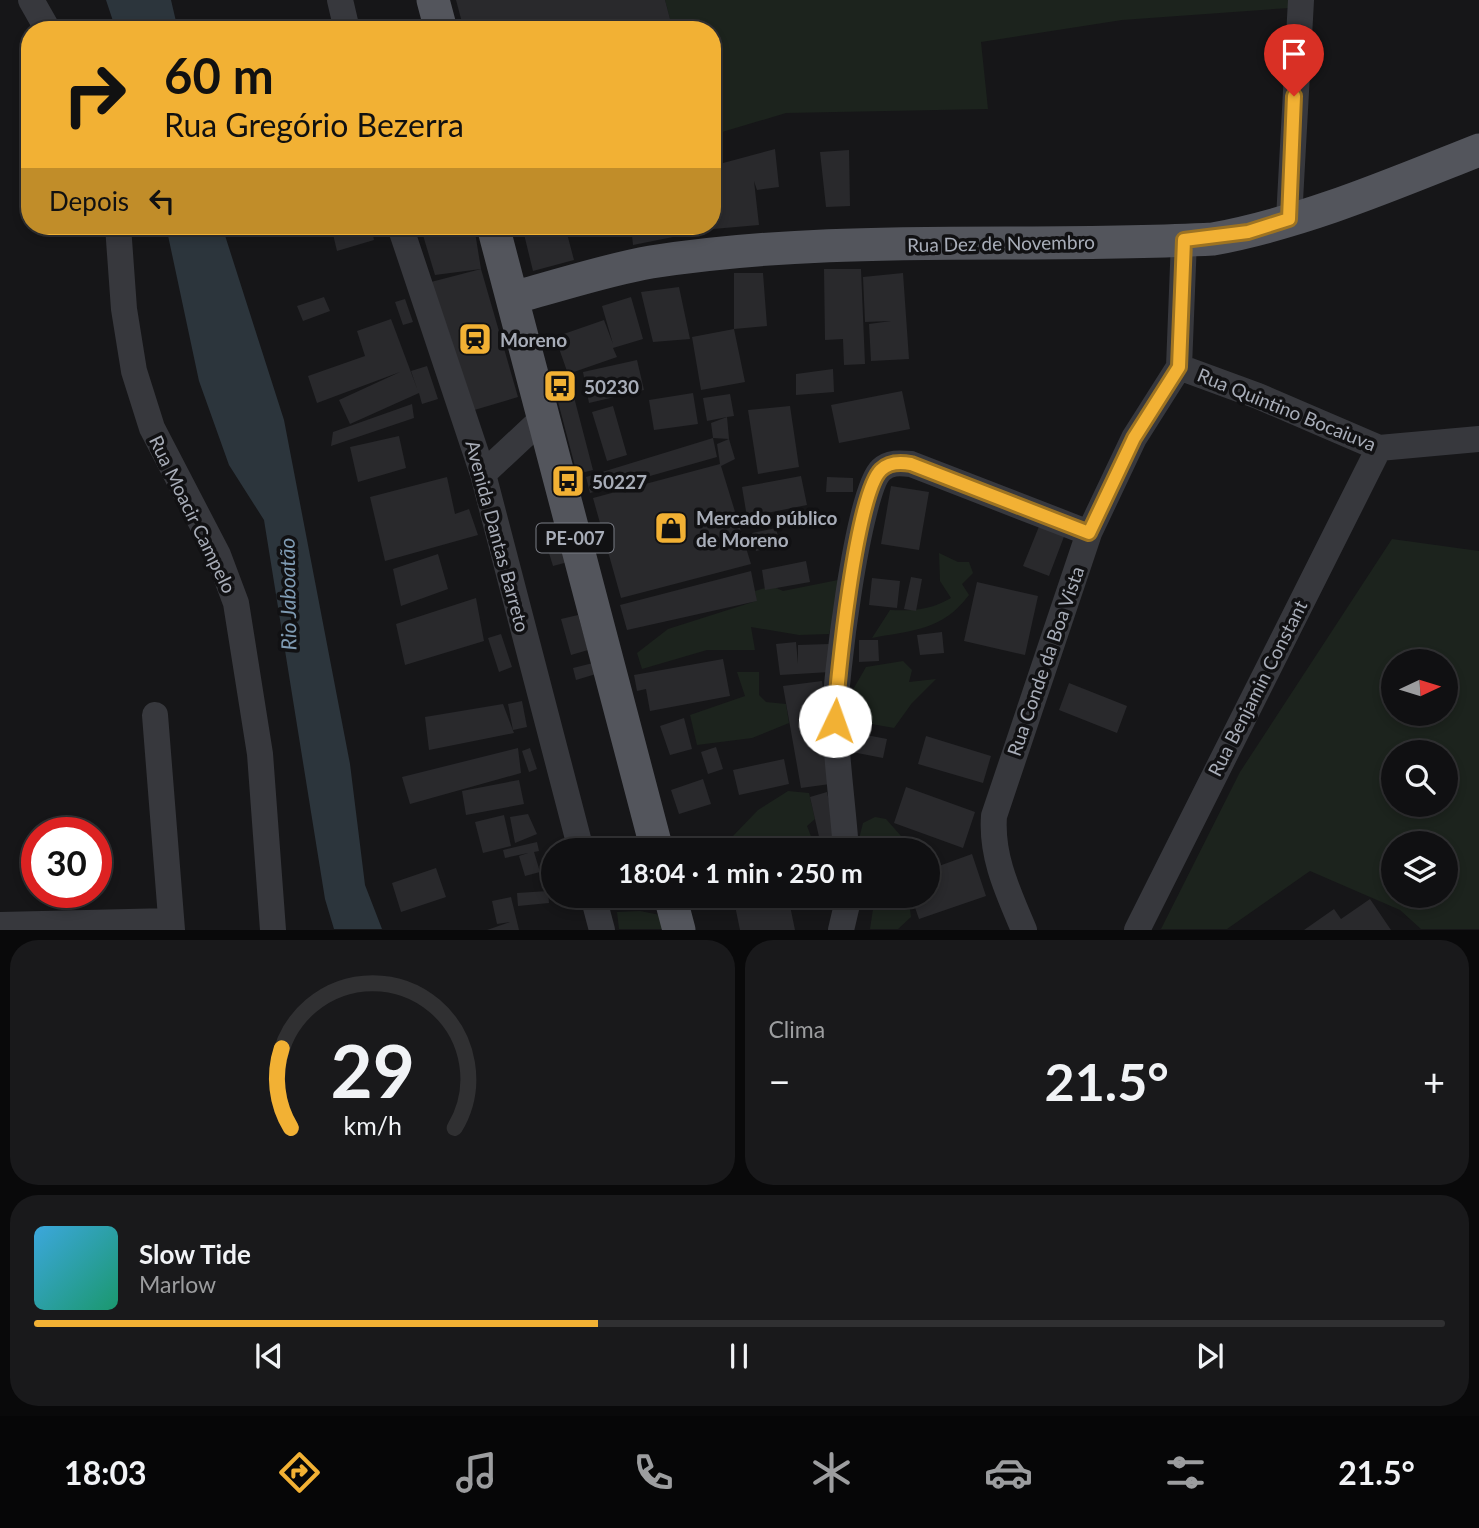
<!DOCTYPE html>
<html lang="pt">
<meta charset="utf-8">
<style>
:root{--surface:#101012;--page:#19191b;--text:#f1f3f6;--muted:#9c9d9f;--line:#303032;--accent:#f2b134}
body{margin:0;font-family:Lato,sans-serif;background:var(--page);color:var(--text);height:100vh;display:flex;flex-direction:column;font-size:26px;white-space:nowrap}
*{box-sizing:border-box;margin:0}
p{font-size:23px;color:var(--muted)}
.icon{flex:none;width:38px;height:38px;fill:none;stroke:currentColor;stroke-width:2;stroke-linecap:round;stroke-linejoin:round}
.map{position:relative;height:930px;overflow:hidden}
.panel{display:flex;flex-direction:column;gap:10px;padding:10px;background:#09090a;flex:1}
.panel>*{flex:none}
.guide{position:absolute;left:21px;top:21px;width:700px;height:214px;border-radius:28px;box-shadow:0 4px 10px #0003,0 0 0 2px var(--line);background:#f2b134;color:#111;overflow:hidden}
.needle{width:46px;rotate:86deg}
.buttons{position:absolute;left:1381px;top:649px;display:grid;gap:14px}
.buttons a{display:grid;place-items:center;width:77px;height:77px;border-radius:50%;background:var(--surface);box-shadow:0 4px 10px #0003,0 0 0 2px var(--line);font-size:35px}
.speed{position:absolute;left:21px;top:817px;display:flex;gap:14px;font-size:35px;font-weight:700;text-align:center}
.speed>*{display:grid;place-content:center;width:91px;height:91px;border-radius:50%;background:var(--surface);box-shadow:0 4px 10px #0003,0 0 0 2px var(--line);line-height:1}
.speed .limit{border:10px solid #d22;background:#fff;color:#111}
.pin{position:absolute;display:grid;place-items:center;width:60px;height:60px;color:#fff;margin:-72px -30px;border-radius:50% 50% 50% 0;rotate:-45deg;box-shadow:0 0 7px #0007}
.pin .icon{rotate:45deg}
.me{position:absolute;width:77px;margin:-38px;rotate:3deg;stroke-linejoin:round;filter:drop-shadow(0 0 5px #0008)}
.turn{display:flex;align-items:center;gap:24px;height:147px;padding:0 28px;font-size:32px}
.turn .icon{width:91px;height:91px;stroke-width:2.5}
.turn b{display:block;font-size:49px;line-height:60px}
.then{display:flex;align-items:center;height:66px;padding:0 28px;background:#0003;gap:14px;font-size:26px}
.big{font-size:52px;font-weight:700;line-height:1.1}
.panel .widget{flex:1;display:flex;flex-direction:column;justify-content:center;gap:10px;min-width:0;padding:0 24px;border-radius:28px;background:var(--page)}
.panel .dial{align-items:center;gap:0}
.dial svg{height:182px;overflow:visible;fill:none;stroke:var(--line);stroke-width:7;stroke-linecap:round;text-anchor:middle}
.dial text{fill:var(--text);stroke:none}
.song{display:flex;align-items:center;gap:21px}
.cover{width:84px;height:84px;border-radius:10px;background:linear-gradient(135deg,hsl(200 70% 55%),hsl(160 70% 35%))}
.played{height:7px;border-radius:4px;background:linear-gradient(90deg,var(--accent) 40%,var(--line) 40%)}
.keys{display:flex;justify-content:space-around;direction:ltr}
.heat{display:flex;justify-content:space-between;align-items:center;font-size:38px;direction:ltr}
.panel .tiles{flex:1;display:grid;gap:10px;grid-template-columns:1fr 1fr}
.widget:last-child{grid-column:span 2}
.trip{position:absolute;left:541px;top:838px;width:399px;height:70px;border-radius:35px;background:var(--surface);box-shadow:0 4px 10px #0003,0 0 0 2px var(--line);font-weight:700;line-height:70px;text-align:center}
.tabs{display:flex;height:112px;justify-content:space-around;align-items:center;background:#060607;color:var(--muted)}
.tabs .icon{width:49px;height:49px}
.tabs .selected{color:var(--accent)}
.tabs b{font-size:32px;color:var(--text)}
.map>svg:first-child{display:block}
.green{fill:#1c231d;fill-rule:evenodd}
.water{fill:#2c353c}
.building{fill:#29292c}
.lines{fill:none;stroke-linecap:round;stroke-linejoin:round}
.minor{stroke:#37383d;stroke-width:26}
.major{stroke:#53555c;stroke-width:33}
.route-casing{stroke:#9d7322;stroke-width:18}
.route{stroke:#f2b134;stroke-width:12}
.labels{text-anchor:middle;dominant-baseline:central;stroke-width:7;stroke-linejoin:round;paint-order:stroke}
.shield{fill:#111113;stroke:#7b7e86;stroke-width:2}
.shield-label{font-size:18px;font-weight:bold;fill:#a8adb8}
.street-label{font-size:19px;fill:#a8adb8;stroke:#111113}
.poi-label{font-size:19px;font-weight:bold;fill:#a8adb8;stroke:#111113;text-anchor:start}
.water-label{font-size:21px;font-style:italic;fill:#7f9bb3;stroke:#111113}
</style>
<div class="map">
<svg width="1479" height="930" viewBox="0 0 1479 930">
<rect width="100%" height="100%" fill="#161618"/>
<!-- green -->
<path class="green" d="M665,0H1289V8L1122,20L981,42L988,109L786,113L712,135V30H627L670,19Z
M1392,539L1479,551V929H1421L1400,910L1310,871L1227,929H1161L1240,772ZM1393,662H1446V714H1393ZM1446,752V805H1393V752ZM1393,844H1446V896H1393Z
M939,553L958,562H969L973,573L962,584L969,595C942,631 913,630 872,638L890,610C913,611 931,610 951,598L940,581Z
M843,579L829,634L799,635L751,627L755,650H707L642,669L637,653L668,629L756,601L755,591L772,586L783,591Z
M903,661L912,670L909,682L936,679L912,703L894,728L866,723L848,714L851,693L866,667Z
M737,672H759V695L766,702L786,704L789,723L752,738L697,745L690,715L745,696Z
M788,791L809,793L815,819L807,826L814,844L808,850H739L733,836L758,810Z
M875,817L886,819L909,845L906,850H864L858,843L863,823Z
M875,896H902L909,901L911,917L898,929H870Z
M640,911L660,915L666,929H619L617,912Z"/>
<!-- water -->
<path class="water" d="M106,0H171L178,30H116Z
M166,226H222L284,420L350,764L365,885L382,929H334L325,899L264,520L229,465L199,381Z"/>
<!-- building -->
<path class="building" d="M456,0H665L670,19L627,30H464Z
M775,149L779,187L757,190L754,181L759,225L713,229L633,245L631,226H712V166Z
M849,150L850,206L826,207L820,152Z
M331,226H371L374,240L337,251Z
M441,226H474L481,269L435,275L422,232Z
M522,226H565L574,260L533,271Z
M481,269L518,397L471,411L431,282Z
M824,269H861L865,364L844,365L843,339L825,340Z
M734,273H763L767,326L734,329L745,382L701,390L692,337L734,329Z
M903,273L909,359L871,361L869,324L891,321L865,322L863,277Z
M679,287L690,339L653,342L641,292Z
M324,297L330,311L303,321L297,306Z
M631,297L643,339L613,348L617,357L568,374L555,337L604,320L613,344L602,306Z
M405,299L413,322L403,325L395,302Z
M391,319L418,391L411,371L427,366L438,399L422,404L419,393L350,424L339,400L400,372L317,403L308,376L365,356L357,331Z
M637,360L644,390L589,403L583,372Z
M833,369L834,392L796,395V374Z
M568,374L593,470L577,474L552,379Z
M902,391L910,429L839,443L831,405Z
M693,393L698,424L654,430L649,400Z
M730,394L734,416L727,417L729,439L735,459L721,466L751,564L621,598L593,498L720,464L717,444L729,439L713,438L711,423L727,417L707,421L703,398Z
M412,404L414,418L331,446L333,432Z
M613,406L627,455L607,461L592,412Z
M790,406L799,467L758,474L748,410Z
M399,436L406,468L358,482L350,447Z
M713,438L717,457L590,493L586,477Z
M801,476L807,505L747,517L742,487Z
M447,477L455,514L469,509L478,535L385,561L370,497Z
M827,477L853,478V492H826Z
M891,486L929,492L919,550L881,544Z
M1040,524L1065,534L1049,576L1023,566Z
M776,528L780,545L756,551L752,533Z
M559,532L568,562L553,566L544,537Z
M438,554L448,589L401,606L393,569Z
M806,561L810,582L765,590L762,570Z
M751,571L757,601L627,630L620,605Z
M911,577L922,579L916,611L904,609Z
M872,578L900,581L897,608L869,605Z
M977,582L1038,596L1025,655L964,641Z
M476,598L484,641L405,665L396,624Z
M578,615L588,650L571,655L561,619Z
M942,632L944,653L920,655L917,635Z
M501,634L512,667L499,672L488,638Z
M859,640H878L879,661L859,662Z
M796,642L798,664V645L829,644L830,672L780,675L776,644Z
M723,659L730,696L650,711L646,689L637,691L634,675Z
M593,663L596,674L576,680L573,668Z
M822,681L831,744L830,784L801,788L783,686Z
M1069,683L1127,706L1117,733L1059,710Z
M522,701L527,727L513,730L508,704Z
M503,704L514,733L429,750L425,717Z
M684,718L692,749L670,755L660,726Z
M851,732L887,739L883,758L847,751Z
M926,736L991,756L983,783L918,764Z
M716,747L723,769L708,774L701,752Z
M518,748L521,773L410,804L402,777Z
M530,748L537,769L529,772L522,751Z
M784,759L789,784L739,795L733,770Z
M703,779L711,804L679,814L671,790Z
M519,780L524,804L466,815L462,791Z
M906,787L975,812L963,848L894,823Z
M827,792L840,850H822L810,797Z
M528,814L537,834L515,843L510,817Z
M504,815L511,846L483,853L475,822Z
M537,842L539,851L534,852L540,872L525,876L519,856L528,853L505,858L503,850Z
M972,854L986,896L919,919L911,896H928V870Z
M436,868L446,897L401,912L392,883Z
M548,891L549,903L518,906L517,893Z
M733,896H788L795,930H740Z
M511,897L519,930H487L510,922L497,924L492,901Z
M1370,899L1391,930H1304L1334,909L1341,919Z"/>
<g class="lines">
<!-- minor -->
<path class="minor" d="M31,0L48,30
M340,0L347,30
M1289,219L1301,0
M118,226L124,309L134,371L152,428L218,555L236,603L260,754L273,930
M400,226L483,474L581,850
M1179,367L1258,396L1379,448L1479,439
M483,474L543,418
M155,715L172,930
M846,850C843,808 837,765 835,722C834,685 858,491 881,470C889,462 900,463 911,464L1089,533
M593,896L602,930
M0,925L171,921
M841,930L849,896
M1024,930C1008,892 991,857 994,816L1089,533L1134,438L1179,367L1184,240
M1137,930L1379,448"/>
<!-- major -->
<path class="major" d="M433,0L441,30
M493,226L657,850
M512,298C558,286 605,270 651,262C837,233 1026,249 1213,239C1305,222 1393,184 1479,150
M670,896L679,930"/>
</g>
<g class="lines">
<defs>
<path id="route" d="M835,721C837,680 856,493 881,470C889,462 900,462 911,464L1089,533L1134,438L1179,367L1184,240L1248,232L1289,219L1294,96"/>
</defs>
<!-- route casing -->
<use href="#route" class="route-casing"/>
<!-- route -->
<use href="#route" class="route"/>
</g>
<!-- icons -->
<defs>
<symbol id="station-square" viewBox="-11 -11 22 22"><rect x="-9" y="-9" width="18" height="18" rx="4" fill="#f2b134" stroke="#111113"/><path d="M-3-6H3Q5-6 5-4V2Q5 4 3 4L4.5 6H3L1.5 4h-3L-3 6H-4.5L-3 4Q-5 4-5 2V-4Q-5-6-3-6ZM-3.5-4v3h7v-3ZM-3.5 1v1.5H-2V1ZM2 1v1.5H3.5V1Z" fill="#111"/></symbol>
<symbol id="bus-square" viewBox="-11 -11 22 22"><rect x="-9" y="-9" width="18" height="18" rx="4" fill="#f2b134" stroke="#111113"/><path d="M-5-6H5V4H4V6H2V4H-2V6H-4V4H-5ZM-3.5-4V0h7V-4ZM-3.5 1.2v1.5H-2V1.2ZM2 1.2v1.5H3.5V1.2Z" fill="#111"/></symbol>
<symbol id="shop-square" viewBox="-11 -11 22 22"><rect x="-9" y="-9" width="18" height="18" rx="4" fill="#f2b134" stroke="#111113"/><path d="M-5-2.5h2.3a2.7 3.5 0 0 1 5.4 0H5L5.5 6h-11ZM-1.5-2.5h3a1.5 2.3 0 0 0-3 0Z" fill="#111"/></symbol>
</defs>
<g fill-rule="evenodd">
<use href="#station-square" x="456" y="320" width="38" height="38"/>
<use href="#bus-square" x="541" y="367" width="38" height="38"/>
<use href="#bus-square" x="549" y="462" width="38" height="38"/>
<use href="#shop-square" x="652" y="509" width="38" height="38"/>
</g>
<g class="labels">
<!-- shield labels -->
<rect class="shield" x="536.5" y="523.5" width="77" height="29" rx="5"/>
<g class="shield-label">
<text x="575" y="538">PE-007</text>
</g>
<!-- street labels -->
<g class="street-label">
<text transform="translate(1001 243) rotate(-1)">Rua Dez de Novembro</text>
<text transform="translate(1287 409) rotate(22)">Rua Quintino Bocaiuva</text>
<text transform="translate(193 514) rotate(64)">Rua Moacir Campelo</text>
<text transform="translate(498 536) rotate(75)">Avenida Dantas Barreto</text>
<text transform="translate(1045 661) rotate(-71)">Rua Conde da Boa Vista</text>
<text transform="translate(1257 688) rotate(-63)">Rua Benjamin Constant</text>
</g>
<!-- poi labels -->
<g class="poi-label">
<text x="500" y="339">Moreno</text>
<text x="584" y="386">50230</text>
<text x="592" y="481">50227</text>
<text x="696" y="517">Mercado público<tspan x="696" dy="22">de Moreno</tspan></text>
</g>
<!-- water labels -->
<g class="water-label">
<text transform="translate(287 594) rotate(-91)">Rio Jaboatão</text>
</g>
</g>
</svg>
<div class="buttons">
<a><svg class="needle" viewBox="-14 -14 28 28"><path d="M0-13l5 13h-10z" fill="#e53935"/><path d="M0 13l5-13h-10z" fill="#9c9d9f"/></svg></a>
<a><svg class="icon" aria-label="search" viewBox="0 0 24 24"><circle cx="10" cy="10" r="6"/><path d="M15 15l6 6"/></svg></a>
<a><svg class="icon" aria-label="layers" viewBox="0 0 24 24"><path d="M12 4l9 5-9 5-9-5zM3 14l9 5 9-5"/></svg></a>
</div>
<div class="speed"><div class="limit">30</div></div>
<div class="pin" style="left:1294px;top:96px;background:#d93025"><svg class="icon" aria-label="arrive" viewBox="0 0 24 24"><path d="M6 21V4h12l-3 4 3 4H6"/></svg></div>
<svg class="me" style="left:835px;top:721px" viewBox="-20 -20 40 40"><circle r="19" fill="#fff"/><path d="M0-13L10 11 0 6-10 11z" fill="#f2b134"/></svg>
<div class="trip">18:04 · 1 min · 250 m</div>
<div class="guide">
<div class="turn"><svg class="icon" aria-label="right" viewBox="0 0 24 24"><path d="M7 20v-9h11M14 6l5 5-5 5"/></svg><div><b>60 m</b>Rua Gregório Bezerra</div></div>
<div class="then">Depois<svg class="icon" aria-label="left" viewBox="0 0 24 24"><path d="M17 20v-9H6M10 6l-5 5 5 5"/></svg></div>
</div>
</div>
<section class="panel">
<div class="tiles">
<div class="widget dial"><svg viewBox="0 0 100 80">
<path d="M14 69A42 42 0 1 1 86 69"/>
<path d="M14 69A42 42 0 0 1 10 34" stroke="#f2b134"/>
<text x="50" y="56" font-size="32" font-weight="700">29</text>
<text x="50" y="72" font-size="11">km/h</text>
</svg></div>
<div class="widget"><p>Clima</p>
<div class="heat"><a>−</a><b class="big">21.5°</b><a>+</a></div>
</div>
<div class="widget">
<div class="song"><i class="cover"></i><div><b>Slow Tide</b><p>Marlow</p></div></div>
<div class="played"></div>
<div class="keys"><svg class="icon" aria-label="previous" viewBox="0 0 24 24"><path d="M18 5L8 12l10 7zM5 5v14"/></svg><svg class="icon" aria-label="pause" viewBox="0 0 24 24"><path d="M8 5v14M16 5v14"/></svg><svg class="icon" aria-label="next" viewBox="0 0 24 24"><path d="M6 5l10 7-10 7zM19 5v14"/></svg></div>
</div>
</div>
</section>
<nav class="tabs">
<b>18:03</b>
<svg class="icon selected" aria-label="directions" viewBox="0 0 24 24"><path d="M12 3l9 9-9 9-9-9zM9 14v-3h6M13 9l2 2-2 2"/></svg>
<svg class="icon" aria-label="music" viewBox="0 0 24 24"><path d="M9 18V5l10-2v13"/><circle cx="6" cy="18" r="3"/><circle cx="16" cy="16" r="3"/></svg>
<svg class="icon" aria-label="phone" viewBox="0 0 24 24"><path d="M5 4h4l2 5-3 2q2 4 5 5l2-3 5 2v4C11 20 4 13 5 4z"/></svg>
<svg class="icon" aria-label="climate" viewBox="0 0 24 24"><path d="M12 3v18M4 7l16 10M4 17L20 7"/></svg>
<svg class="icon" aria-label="car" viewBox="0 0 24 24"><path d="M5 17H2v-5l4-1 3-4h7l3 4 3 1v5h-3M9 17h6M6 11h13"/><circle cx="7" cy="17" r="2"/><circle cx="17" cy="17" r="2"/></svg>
<svg class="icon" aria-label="filters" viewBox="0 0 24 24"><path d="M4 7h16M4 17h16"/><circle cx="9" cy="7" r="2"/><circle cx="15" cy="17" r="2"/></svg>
<b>21.5°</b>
</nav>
